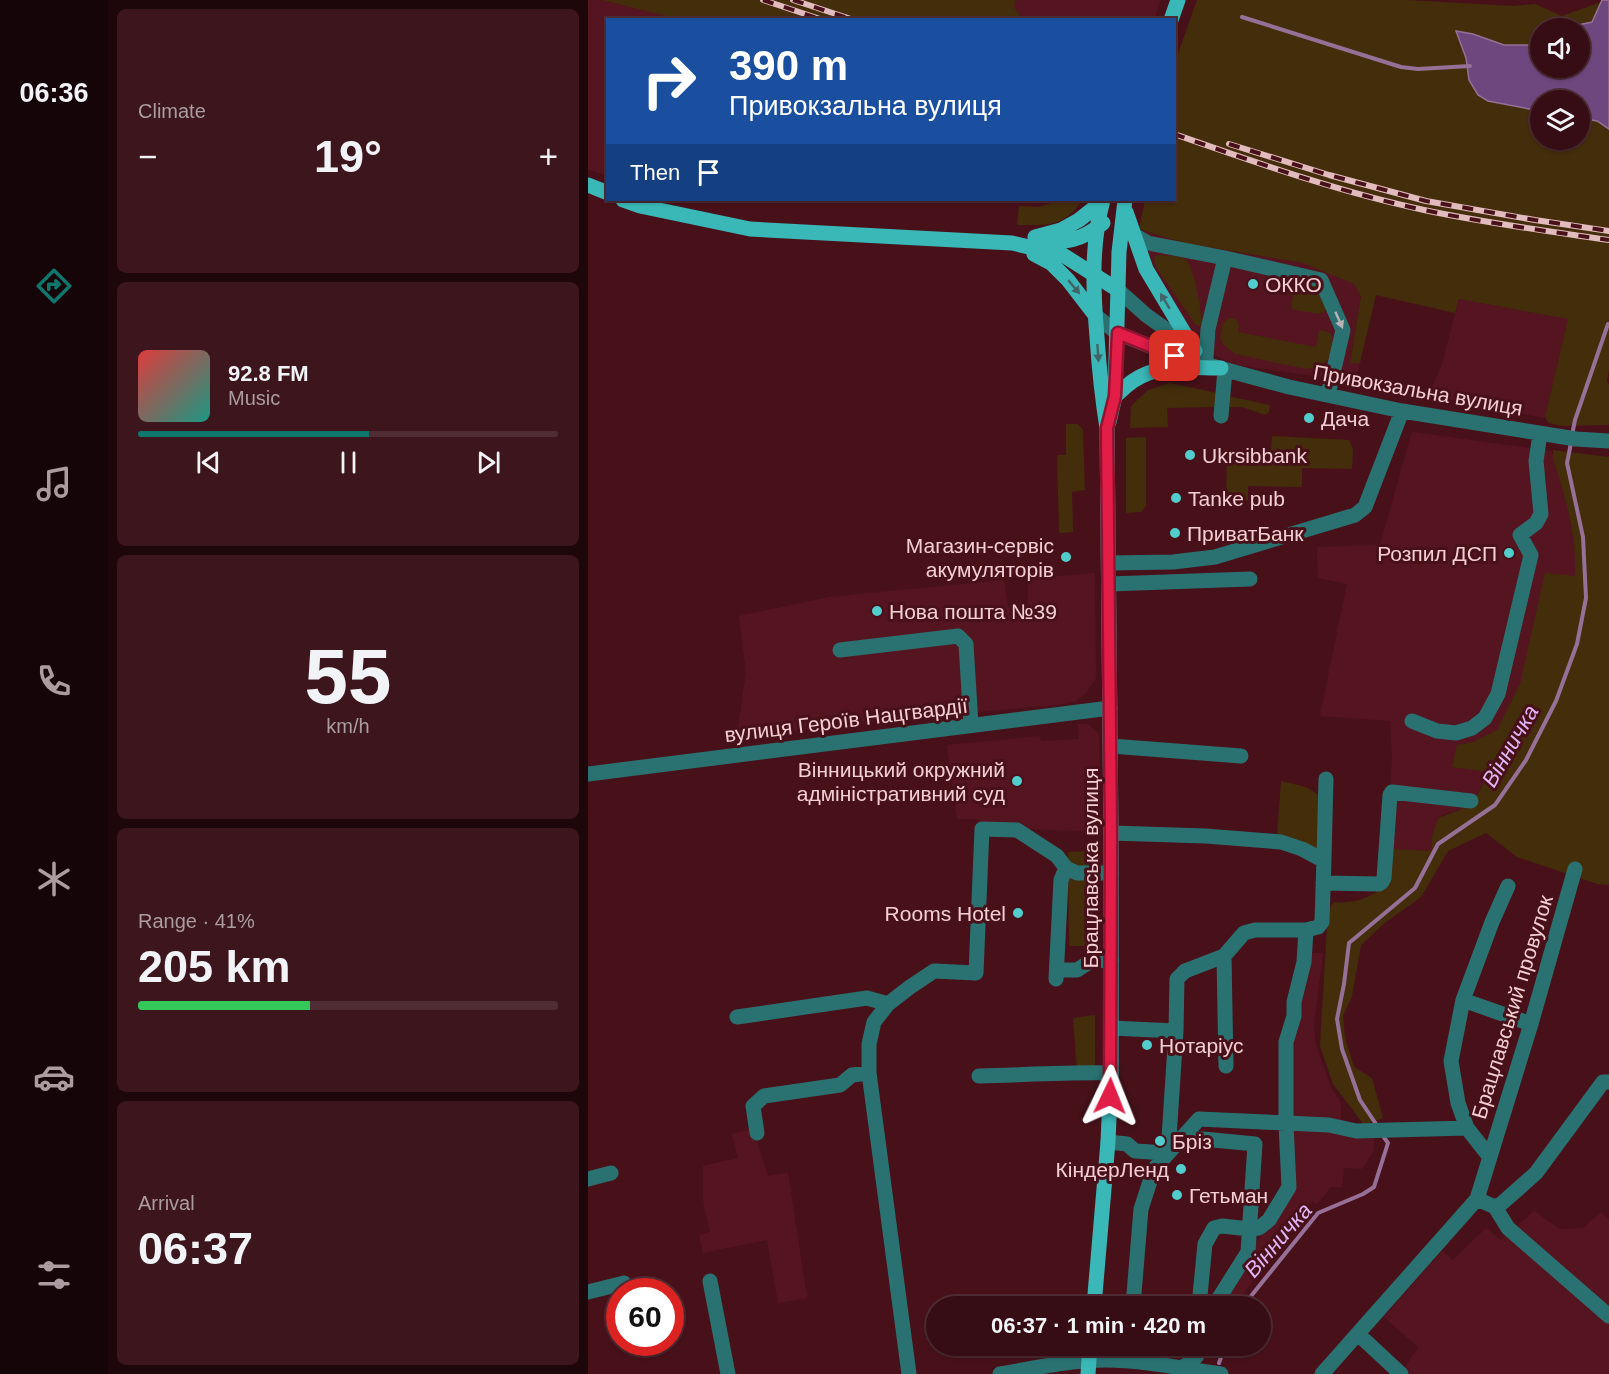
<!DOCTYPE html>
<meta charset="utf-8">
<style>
:root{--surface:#360d14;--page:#3d161d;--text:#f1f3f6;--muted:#aa9ca0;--line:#502d34;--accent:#0f766e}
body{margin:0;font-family:Arial,sans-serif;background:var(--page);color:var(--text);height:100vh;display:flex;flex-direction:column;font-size:22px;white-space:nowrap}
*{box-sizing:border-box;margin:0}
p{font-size:20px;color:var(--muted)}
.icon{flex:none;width:33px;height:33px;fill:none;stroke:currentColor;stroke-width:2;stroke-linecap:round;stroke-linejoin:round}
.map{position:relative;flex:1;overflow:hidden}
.details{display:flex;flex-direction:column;gap:9px;padding:9px;background:#1e070b;width:480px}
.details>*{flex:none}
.hud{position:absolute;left:18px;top:18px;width:570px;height:183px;border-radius:0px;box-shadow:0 2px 4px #0004,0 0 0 2px var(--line);background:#1a4fa0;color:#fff;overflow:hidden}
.tools{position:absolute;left:942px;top:18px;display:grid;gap:12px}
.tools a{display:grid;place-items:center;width:60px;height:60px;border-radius:50%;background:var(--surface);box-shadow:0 2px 4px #0004,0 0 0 2px var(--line);font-size:30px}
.speed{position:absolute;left:18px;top:1278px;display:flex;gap:12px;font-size:30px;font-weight:700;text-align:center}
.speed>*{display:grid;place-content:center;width:78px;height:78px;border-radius:50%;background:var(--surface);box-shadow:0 2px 4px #0004,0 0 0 2px var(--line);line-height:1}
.speed .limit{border:9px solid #d22;background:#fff;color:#111}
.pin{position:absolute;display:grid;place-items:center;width:51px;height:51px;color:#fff;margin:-26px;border-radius:12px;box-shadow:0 3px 9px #0006}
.me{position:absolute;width:66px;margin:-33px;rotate:2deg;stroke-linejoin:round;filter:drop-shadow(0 0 4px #0008)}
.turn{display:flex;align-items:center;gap:21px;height:126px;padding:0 24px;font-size:27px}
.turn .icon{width:78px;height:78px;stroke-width:2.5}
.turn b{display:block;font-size:42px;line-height:51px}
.then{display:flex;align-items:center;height:57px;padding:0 24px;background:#0003;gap:12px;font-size:22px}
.big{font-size:45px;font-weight:800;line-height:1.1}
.details .widget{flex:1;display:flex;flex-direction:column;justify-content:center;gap:9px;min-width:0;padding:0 21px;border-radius:9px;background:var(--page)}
.details .dial{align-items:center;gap:0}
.dial b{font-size:78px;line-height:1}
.song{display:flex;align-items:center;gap:18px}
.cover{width:72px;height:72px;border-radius:9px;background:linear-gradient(135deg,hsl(0 70% 55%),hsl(170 70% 35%))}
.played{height:6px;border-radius:3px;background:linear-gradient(90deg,var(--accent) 55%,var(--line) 55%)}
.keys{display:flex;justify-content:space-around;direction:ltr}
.heat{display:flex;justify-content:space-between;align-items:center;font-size:33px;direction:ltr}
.charge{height:9px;border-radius:4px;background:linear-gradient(90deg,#34c759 41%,var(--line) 0)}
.trip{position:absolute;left:338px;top:1296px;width:345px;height:60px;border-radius:30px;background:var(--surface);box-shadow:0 2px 4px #0004,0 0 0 2px var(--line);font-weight:800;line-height:60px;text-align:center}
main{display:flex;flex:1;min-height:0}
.tabs{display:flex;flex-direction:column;width:108px;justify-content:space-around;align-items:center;background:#160508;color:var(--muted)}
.tabs .icon{width:42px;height:42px}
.tabs .on{color:var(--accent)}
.tabs b{font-size:27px;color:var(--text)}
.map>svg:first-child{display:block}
.built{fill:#551520}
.green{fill:#432d0b}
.water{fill:#6e477e;stroke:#967097;stroke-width:1.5}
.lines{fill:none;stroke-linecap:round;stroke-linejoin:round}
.stream{stroke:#967097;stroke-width:4}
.minor{stroke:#2a7272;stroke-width:15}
.major{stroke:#3ab7b7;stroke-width:15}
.rail-casing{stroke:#e2bbbe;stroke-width:6}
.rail{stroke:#48111a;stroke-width:4;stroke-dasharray:11;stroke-linecap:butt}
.oneway{fill:#416468}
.oneway2{fill:#b7b3b4}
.route-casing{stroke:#92132f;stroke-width:15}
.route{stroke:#e11d48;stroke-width:10}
.poi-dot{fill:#52cdcd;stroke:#48111a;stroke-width:2}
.labels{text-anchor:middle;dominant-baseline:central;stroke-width:6;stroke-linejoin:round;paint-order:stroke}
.poi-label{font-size:21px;fill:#f4cfd1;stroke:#48111a;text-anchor:start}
.street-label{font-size:21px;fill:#f4cfd1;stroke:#48111a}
.water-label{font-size:22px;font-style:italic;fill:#e1b4f5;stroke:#48111a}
</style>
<main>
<nav class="tabs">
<b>06:36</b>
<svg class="icon on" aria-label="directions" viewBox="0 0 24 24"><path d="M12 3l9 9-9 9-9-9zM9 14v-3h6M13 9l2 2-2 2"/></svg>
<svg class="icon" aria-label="music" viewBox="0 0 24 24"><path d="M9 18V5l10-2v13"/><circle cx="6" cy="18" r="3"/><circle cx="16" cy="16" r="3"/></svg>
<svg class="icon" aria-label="phone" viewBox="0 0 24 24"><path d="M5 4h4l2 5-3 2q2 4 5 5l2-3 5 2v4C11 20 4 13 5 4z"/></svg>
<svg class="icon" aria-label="climate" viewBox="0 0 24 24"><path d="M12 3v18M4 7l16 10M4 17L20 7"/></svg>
<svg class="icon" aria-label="car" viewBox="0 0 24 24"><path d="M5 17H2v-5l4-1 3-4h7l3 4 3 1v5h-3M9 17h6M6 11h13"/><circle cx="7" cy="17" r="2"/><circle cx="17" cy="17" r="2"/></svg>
<svg class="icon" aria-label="filters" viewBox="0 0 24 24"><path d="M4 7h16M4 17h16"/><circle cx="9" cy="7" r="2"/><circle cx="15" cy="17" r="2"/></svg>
</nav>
<section class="details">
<div class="widget"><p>Climate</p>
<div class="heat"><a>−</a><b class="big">19°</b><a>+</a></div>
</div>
<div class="widget">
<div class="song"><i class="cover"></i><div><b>92.8 FM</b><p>Music</p></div></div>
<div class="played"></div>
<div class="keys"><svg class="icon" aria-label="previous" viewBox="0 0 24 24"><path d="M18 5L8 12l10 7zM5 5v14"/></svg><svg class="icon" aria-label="pause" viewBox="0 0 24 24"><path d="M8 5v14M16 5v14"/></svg><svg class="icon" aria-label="next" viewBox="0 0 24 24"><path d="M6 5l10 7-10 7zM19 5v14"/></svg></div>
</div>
<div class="widget dial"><b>55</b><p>km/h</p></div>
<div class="widget"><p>Range · 41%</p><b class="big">205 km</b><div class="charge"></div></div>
<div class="widget"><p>Arrival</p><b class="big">06:37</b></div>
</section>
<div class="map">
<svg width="1021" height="1374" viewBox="0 0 1021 1374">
<rect width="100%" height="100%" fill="#48111a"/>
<!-- built -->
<path class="built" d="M0,0H14L94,19L20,20L19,176L0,169Z
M272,0H573L566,20L322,19Z
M551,229L596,243L715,263L767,284L773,296L762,362L772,363L767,382L643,364L612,346L563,267Z
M871,299L980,319L957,418L840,396L853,368Z
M824,432L964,451L981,512L988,556L987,582L935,730L899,775L890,794L874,809L854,815L844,837L843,851L798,849L804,760L802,721L732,716L759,584L730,578L729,547L792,545Z
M507,573L508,678L498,693L488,701L470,705L260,723L150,740L149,735L158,672L151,616L241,597L416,580L420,607L440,606V579Z
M490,724H499L511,733L513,832L392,827V819H369L359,745L452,736L453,741L491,739Z
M720,953H735L726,1025L728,1045L738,1073L742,1086L753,1103V1130L787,1135L785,1152L774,1169L756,1168L754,1187H743L729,1204L724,1201L646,1306H628L650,1270L705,1188L701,1042Z
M165,1129L180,1176L200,1173L219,1298L190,1303L179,1240L115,1253L111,1235L122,1232L115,1200V1166L150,1158L144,1134Z
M946,1211L972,1229L995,1228L1013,1212L1021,1220V1374H813L830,1347L796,1317L854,1251L865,1260L898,1228L913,1240Z"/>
<!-- green -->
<path class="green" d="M14,0H427L426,7L434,19L94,20Z
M609,0H819L926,6L947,4L974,16L1013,2L1004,22L976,28H952V45H916L885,34L868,31L878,58L881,80L900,101L952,111V140H992V118L1009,121L1021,129V369L1019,381L1021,384V425L973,426L961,423L957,417L980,319L871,299L867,313L788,295L772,363H762L773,296L766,284L715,263L596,243L551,229L557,200H586L587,62Z
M472,200H494C476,228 459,225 429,225L431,206L451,207Z
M569,255C578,256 590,255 597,259C606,265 613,310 614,323L612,326L607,324L568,267L566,259L567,256Z
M695,276C714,280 742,284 737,311L730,314L703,309L705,296L692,293Z
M641,318L648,319L651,326L650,332L728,347L731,330L740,332L744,335V350L739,361L731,367L718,369L647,354L636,345L632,338L635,323Z
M582,383L629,393V407L579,408L580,427L542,428L543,406L560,390Z
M639,396L682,405L681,412L677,415L654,407H638Z
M478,424H490L495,430L497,490L484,492L485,532L471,533L469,455H478Z
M684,436L761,440L765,449L764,469L714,468V487L660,486V500H638L639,450L683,451Z
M558,437V506L553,512L538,513V438Z
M965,450L1021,457V885L1009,884L929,857L898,833L860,851L833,897L798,922L773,945L764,996L755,1016L757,1038L766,1067L784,1078L795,1118L776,1125L745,1084L732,1046L739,926L742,908L746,902C768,904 778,898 796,888L804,849L843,851L844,837L850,818L874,809L890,794L901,772L864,767L869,745L885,742L909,730L932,684L957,573L987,576C989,535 977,497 965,458Z
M693,781L718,787L731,795V853L689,836Z
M503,851L504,946H481L480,852Z
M507,1015V1066L489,1070L485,1018Z"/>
<!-- water -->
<path class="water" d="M1014,0H1021V129L1009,121L992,118V100H952V111L900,101L890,95L881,80L878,58L868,31L885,34L916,45H952V68H992V28H976L1004,22Z"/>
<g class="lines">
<!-- stream -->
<path class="stream" d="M654,17L813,67L830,69L882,66
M984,435L987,420L1020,324
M790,1127L772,1100L754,1049L749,1019L756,984L761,943L827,888L850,844L907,805L938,760L968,701L989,644L998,598L995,537L979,463L983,443
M655,1306L730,1213L775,1194L786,1187L800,1143L795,1136
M631,1363L637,1346"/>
<!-- minor -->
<path class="minor" d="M546,235L560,243L637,258L733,280L755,330L740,395
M530,290L558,315L608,351
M507,315L529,333L587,356L701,387L814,411L988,439L1021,441
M618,358L620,329L637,258
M633,416L637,370
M521,563L585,562L627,557L767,515L777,507L814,411
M521,584L662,579
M252,650L370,636L378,644L383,725
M824,721L849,731L868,733L884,728L897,718L910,694L943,555L932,535L948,523L953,514L948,461L952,434
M523,746L653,756
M0,774L522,708
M523,833L618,836L693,842L714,849L731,858H736L738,779
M735,883L791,884L794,882L796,878L802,795L804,792L883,801
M718,930L730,927L734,922L736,858
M469,970H489L503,961L523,960
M468,979L473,880L478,868
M875,1000L943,1024
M149,1017L279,998L300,1004
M523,1028L588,1031
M391,1076C435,1075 479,1072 523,1073
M169,1133L165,1106L176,1096L252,1085L264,1075L281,1073
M594,1137L667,1144L660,1252L631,1298L628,1306
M520,1142L539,1144L547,1151L580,1153
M580,1153L588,1031L589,979L597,971L636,956
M901,1156L879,1128L870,1103L863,1061L875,1000L904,922L920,886
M0,1179L23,1173
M889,1199L907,1207L913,1204L948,1173L1015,1082H1021
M907,1207L920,1228L1021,1316
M122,1281L140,1374
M0,1292L36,1283
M545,1306L553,1209L566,1169L611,1119L741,1125L768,1131L879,1128
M611,1306L617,1244L626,1228L634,1226L662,1229L671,1228L681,1220L701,1187L698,1124V1042L706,1016V1002L716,962L718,930H667L656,933L636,956L638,1066
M770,1334L813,1374
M541,1361L542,1346
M593,1368C604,1362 610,1357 614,1346
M321,1374L281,1073V1044L286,1022L300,1004L322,987L346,971L388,973L394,829L429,830L469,856L478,868L489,873H523
M412,1374C447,1368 483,1360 518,1360C557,1360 595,1369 633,1374
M734,1374L889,1199L943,1024L987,869"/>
<!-- major -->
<path class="major" d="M583,20L590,0
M0,185L20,193
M35,200L52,206L162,229L424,243L475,255L530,290
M538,212L558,269L607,351
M447,237L473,230L491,220L515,201
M451,243C477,242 494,241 515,223
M446,254L463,263L480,280L507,315
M527,396C533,391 539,385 545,381C571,363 604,368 633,368
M521,422L527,396L531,252L537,200
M506,1306L520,1142L523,1073V833L519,428C514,397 511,367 509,337C505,291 503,244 515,200
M500,1374L502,1346"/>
<defs>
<path id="rail" d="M175,0L235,20
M205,0L266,20
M586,134C669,163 751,192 836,210C897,223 959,231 1021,240
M641,144L741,175L838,201L947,220L1021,231"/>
</defs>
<!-- rail casing -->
<use href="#rail" class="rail-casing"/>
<!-- rail -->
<use href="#rail" class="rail"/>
</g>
<!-- one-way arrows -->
<defs><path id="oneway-solid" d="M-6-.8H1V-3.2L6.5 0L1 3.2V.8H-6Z" transform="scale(1.5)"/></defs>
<g class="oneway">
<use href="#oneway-solid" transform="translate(486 287) rotate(50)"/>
<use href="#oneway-solid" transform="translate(577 301) rotate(-121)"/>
<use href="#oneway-solid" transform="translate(510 353) rotate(86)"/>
</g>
<use class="oneway2" href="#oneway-solid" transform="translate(751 320) rotate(66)"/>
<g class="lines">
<defs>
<path id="route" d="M522,1096L523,833L519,428L527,396L530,333L587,356"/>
</defs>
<!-- route casing -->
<use href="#route" class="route-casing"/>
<!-- route -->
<use href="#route" class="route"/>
</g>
<!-- markers -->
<g class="poi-dot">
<circle cx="665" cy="284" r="6"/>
<circle cx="721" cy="418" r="6"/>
<circle cx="602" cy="455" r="6"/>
<circle cx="588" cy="498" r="6"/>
<circle cx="587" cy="533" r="6"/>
<circle cx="921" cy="553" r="6"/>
<circle cx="478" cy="557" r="6"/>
<circle cx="289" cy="611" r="6"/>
<circle cx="429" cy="781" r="6"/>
<circle cx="430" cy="913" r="6"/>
<circle cx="559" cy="1045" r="6"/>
<circle cx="572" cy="1141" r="6"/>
<circle cx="593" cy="1169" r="6"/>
<circle cx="589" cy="1195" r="6"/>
</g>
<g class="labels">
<!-- poi labels -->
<g class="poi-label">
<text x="677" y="284">ОККО</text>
<text x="733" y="418">Дача</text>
<text x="614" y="455">Ukrsibbank</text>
<text x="600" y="498">Tanke pub</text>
<text x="599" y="533">ПриватБанк</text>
<text x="466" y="545" text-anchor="end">Магазин-сервіс<tspan x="466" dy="24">акумуляторів</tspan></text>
<text x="909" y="553" text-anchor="end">Розпил ДСП</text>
<text x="301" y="611">Нова пошта №39</text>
<text x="417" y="769" text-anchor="end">Вінницький окружний<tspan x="417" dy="24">адміністративний суд</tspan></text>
<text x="418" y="913" text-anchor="end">Rooms Hotel</text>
<text x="571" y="1045">Нотаріус</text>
<text x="584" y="1141">Бріз</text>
<text x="581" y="1169" text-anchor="end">КіндерЛенд</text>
<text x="601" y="1195">Гетьман</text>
</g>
<!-- street labels -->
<g class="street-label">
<text transform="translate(830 390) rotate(10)">Привокзальна вулиця</text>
<text transform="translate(258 720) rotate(-7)">вулиця Героїв Нацгвардії</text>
<text transform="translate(502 868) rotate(-90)">Брацлавська вулиця</text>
<text transform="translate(924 1007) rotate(-73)">Брацлавський провулок</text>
</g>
<!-- water labels -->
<g class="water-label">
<text transform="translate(922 746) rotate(-60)">Вінничка</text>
<text transform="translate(690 1240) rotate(-49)">Вінничка</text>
</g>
</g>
</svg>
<div class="tools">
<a><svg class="icon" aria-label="sound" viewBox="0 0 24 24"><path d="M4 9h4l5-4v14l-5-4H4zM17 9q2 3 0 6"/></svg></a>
<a><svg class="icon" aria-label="layers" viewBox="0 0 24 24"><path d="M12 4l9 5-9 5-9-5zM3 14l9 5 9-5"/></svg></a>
</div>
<div class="speed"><div class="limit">60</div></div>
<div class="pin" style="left:587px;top:356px;background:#d93025"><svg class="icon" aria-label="arrive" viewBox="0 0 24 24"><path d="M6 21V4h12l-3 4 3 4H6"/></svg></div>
<svg class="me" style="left:522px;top:1096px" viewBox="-20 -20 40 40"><path d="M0-17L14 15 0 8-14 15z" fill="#e11d48" stroke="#fff" stroke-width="4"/></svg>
<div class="trip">06:37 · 1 min · 420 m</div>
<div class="hud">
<div class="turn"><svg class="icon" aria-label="right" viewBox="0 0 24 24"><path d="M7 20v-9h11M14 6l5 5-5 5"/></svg><div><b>390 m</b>Привокзальна вулиця</div></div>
<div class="then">Then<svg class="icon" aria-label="arrive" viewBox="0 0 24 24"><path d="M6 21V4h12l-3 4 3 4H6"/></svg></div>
</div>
</div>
</main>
